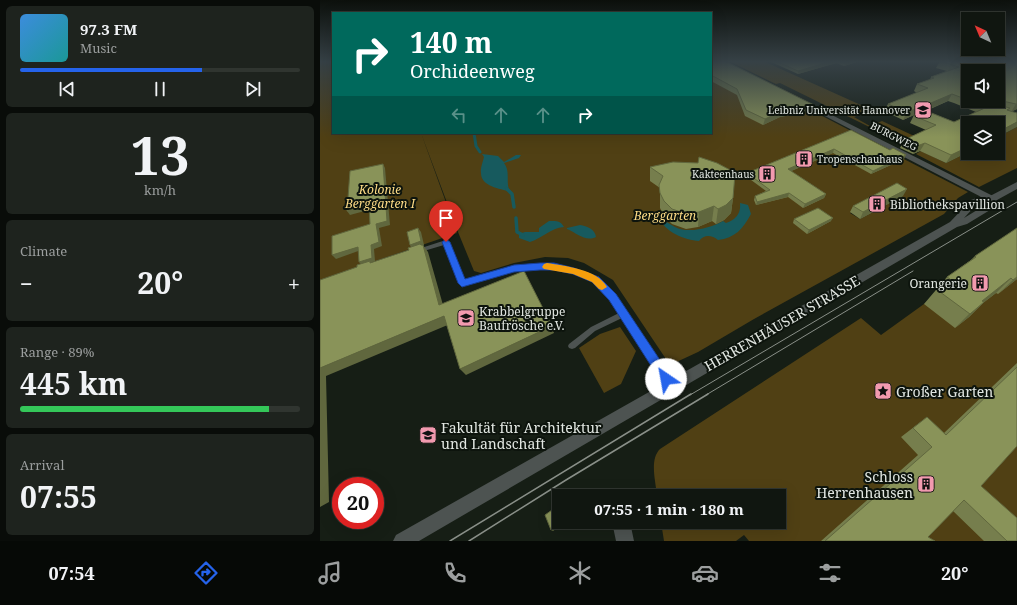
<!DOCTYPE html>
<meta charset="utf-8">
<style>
:root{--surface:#101610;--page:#1e231e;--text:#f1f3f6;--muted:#9c9f9f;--line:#303530;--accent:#2563eb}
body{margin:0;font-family:"Noto Serif",serif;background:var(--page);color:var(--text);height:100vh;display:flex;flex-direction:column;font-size:15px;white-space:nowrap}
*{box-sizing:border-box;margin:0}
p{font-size:13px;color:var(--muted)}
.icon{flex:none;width:22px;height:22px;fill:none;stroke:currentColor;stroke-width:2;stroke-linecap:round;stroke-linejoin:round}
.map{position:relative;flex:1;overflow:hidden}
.panel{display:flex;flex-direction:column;gap:6px;padding:6px;background:#090c09;width:320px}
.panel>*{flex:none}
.banner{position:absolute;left:12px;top:12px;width:380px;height:122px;border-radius:0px;box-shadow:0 4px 16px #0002,0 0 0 1px var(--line);background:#00695c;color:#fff;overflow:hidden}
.needle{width:26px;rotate:316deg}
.buttons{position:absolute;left:641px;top:12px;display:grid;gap:8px}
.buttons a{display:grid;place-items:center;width:44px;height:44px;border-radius:0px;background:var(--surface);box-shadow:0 4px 16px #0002,0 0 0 1px var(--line);font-size:20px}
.speed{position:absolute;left:12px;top:477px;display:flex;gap:8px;font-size:20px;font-weight:700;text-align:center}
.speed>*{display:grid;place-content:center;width:52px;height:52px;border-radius:50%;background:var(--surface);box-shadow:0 4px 16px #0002,0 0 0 1px var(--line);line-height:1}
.speed .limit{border:6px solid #d22;background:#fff;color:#111}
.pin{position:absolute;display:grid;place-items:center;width:34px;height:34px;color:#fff;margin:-41px -17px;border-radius:50% 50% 50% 0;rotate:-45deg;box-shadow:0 0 4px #0007}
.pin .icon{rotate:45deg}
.me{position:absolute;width:44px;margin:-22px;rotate:327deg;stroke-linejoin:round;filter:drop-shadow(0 0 3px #0008)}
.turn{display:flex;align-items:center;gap:14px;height:84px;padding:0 12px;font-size:18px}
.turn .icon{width:52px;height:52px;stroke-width:2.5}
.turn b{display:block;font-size:28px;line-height:34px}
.lanes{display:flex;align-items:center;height:38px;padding:0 12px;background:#0003;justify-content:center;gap:20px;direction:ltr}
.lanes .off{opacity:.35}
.big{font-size:30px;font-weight:700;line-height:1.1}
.panel .card{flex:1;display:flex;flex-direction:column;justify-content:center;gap:6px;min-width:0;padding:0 14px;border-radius:6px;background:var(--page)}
.panel .dial{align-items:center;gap:0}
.dial b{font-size:52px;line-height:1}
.song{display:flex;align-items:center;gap:12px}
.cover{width:48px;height:48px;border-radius:6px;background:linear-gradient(135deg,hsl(210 70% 55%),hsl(180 70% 35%))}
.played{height:4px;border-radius:2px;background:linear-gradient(90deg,var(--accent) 65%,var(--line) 65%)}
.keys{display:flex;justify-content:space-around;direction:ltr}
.heat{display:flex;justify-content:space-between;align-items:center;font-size:22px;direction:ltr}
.charge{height:6px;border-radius:3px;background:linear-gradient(90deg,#34c759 89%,var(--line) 0)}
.trip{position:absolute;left:232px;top:489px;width:234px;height:40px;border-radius:0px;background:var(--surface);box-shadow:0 4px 16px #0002,0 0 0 1px var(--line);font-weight:700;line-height:40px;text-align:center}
.dock{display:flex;height:64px;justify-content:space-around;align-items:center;background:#060906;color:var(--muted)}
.dock .icon{width:28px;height:28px}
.dock .active{color:var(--accent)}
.dock b{font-size:18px;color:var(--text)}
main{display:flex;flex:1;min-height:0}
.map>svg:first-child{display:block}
.green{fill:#504014;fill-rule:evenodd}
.water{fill:#175a5e}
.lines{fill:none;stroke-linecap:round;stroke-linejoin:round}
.stream-far1{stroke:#175a5e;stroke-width:3}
.stream{stroke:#175a5e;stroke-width:3.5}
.service{fill:#4d5351;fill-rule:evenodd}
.minor{fill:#4d5351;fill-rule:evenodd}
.tertiary{fill:#4d5351;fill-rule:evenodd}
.tram-far1{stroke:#898f88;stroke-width:1}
.tram{stroke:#898f88;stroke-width:1.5}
.wall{fill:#767e4d;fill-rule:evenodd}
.shaded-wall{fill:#60673e}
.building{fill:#899359;stroke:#60673e}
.route{fill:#2563eb;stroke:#184099}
.slow{fill:#f59e0b}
.labels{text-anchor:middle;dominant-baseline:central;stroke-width:4;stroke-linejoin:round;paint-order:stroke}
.far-poi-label{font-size:10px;fill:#e2e7e2;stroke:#0d140d;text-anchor:end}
.far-street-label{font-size:10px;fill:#e2e7e2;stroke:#0d140d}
.park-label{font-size:12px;font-style:italic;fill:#fddb86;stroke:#0d140d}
.poi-label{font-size:12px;fill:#e2e7e2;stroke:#0d140d;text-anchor:start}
.near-street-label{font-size:14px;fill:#e2e7e2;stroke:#0d140d}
.near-poi-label{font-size:14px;fill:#e2e7e2;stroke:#0d140d;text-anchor:start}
</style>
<main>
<section class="panel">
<div class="card">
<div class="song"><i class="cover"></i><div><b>97.3 FM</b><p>Music</p></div></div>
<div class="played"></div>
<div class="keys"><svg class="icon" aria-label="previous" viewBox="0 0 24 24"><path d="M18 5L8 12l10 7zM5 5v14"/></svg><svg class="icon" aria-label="pause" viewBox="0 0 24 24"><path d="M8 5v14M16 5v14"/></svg><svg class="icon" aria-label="next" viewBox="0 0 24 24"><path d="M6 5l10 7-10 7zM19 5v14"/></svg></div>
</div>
<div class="card dial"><b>13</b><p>km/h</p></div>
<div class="card"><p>Climate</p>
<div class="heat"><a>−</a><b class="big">20°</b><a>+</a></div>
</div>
<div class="card"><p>Range · 89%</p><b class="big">445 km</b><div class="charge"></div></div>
<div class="card"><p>Arrival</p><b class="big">07:55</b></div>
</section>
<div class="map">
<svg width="697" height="541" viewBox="0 0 697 541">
<rect width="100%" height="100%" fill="#161e15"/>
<!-- green -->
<path class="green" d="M0,61H13V133H101L137,233L0,280Z
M391,61L400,63L535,133L534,135L543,138L648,192L638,198L624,214L434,319L378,352L350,365L293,280L264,263L248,258L225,257L194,263L161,273L154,271L138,232L101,133H391ZM573,190L583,196L540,219L530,213L548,204L547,202L555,198L557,199Z
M409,61H443L552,110L534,117L550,126L562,121L605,141L592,148L460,83L456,84Z
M697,127V168L659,187L596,154L601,151L626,163L648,152L678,153V137Z
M697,237V541H429L424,535L416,541H344L341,522H459V496H337C336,482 329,460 340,449L541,318L561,335Z
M300,327L316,351L301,384L284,393L259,348L280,334Z"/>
<!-- water -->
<path class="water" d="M162,154L178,156L184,162L196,155H201L199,158L184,163C191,172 185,182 190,192C180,188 161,187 161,173C160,168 163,162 164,157Z
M420,203L428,205L431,214C423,229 415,238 398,240C392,235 384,234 379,241C365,240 344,232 339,217C344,220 349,224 355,227C368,234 391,228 403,221L406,223C416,219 421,214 420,203Z
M229,221C236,221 240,220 244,227C230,228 223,238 210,242L199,238V234L205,232H219V228Z
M260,225C267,226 275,229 276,237C265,242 257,233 247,229V228Z"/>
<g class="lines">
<!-- stream-far1 -->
<path class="stream-far1" d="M154,133L156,146L160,152
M186,188L188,190"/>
<!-- stream -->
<path class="stream" d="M187,189L192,194L194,207
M196,218L197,232L203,235"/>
<!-- service -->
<path class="service" d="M126,240L129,242L144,280L194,267L220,265H234L254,269L277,278L294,295L354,383L355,386L354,389L351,390L348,389L302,318L275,331L255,348L252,349L249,348L248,346L249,344L271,327L299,313C292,302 284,291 274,282C270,279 264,278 260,276C222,260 179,275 142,285H140L139,283L124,245L97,253L94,251L95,250Z"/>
<!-- minor -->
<path class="minor" d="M480,99L675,197L677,199L675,201H669L478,102V100Z
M292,522H310L314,541H296Z"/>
<!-- tertiary -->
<path class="tertiary" d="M697,182V189L677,200L675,207L647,224L637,227L99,541H73L76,535L630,222L651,200L662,196H670ZM663,202H667V204L644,218L657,204Z"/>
<!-- tram-far1 -->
<path class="tram-far1" d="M370,395L697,202
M386,395L593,271"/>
<!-- tram -->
<path class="tram" d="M130,541L371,394
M149,541L246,480L388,394"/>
</g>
<!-- wall -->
<path class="wall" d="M391,61L492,111L460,117L443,125L425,116L417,95L391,81Z
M449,61H540L524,66L516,63L478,74Z
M620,61H697V109L692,111L648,123V152L626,163L600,151L593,154L580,148L584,140L606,130L590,123L594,115L583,120L564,111L568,104L597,93L594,91L597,84L610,80L611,77L627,71L616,68ZM648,71L678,101H648ZM628,101L634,103L656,112L634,122L606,111Z
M531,130L584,159L551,174L513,153L471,171L506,194L504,198L483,208L468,197L436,205L434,200L435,196L446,191L427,177V173Z
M330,167L413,198L411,213L404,220L396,224L392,221L378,227L366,229L352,224L344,216L340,208V188L330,181Z
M583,196L540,219L530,212L533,206Z
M474,219L511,221L487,234L473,223Z
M655,256L697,279L678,294L676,293L663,303L649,317L635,328L604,304L627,277L651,260Z
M697,363V446L661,486L697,541H664L633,511L608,537L615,541H501L598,455L581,437L607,417L624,433Z"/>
<!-- shaded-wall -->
<path class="shaded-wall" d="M512,61H517L516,63L478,74V71Z
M531,61H540L524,66L525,63Z
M632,94L628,101L595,115L599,108Z
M696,104H697V109L691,112Z
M494,105L492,111L460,117L443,125L445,119L462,111Z
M598,108L594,115L583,120L587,112Z
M697,122V127L678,137V132Z
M605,143L600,151L593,154L597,146Z
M648,147V152L626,163L631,155Z
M514,149L513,153L467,173L468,169Z
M586,155L584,159L551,174L553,171Z
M63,164L65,168L70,225L59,228L62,246L54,249L55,261L43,266L39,262L51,245L56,224Z
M587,189L583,196L540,219L543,212Z
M469,193L468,197L436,205L437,202Z
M506,194L504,198L483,208L485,204Z
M413,198L411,213L404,220L396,224L398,209Z
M49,205L52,209L30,215L27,211Z
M394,206L392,221L378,227L379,212Z
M513,218L511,221L487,234L489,230Z
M98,228L101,232L104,245H103L108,252L125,312L119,305L92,249L90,245Z
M38,247L41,250L16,259L12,255Z
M697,277V279L678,294L693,280Z
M691,278L676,293L663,303L649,317L635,328L662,301Z
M124,316L130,324L6,376L9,502L0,507V368Z
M232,326L234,333L146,375L140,369Z
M242,522H246L233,531L231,530Z"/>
<!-- building -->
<path class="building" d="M391,61H405L494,105L462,111L445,119L426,110L417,89L391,75Z
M456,61H512L478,71Z
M521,61H531L525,63Z
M620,61H697V104H696L678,100V71H648V100L632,94L599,108L634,122L667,107L651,101H678V105L690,108L687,110L697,113V122L678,132V123H648V147L631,155L605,143L597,146L584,140L616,125L594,116L598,108L587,112L568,104L608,88L597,84L614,78L611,77L639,67Z
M531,130L570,150L573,148L586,155L553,171L514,149L468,169L506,194L485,204L469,193L437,202L435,196L450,190L427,173Z
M379,157L397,163L412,171L415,174L413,198L406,205L398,209L394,206L379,212L367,214L352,209L344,201L340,193L339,185L343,176L330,167L353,162L378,163Z
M63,164L67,221L56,224L59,242L51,245L52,258L39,262L38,247L12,255V236L50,224L49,205L27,211L30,171Z
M577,183L587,189L543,212L533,206L560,192Z
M498,208L513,218L489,230L474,219Z
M98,228L101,241L90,245L87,232Z
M697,228V277L693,280L691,278L662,301L664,302L650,314L616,289L630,279L627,277L656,257L655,256Z
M100,244L101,245H103L119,305L204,271L232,326L140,369L124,316L0,368V280L37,267V265L50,261V263L89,250L88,248Z
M697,367V446L661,486L697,518V541H687L644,500L608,537L615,541H505L612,447L593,428L607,417L626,435Z
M239,505V522H242L231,530L225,515Z"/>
<!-- sky -->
<linearGradient id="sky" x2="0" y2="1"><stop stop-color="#0c100c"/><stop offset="0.45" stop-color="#364146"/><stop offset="1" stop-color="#364146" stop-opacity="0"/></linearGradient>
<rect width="697" height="137" fill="url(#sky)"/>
<!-- route -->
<path class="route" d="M126,239L130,242L145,279L194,265L220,263H234L254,268L279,277L296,294L350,375L351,379L350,383L346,384L342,383L289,300L272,282L253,274L234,270H220L194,272L142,287L138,283L122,242Z"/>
<!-- slow -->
<path class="slow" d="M227,263C245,266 277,269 287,287L282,290L279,289L272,282L253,274L224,269L222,267L224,264Z"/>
<!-- icons -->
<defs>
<symbol id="university-square" viewBox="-11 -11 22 22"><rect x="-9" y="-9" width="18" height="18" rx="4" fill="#f29aaf" stroke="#0d140d"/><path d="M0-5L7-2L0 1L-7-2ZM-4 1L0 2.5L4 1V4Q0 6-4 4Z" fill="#111"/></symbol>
<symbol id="building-square" viewBox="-11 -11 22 22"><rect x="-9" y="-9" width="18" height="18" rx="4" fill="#f29aaf" stroke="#0d140d"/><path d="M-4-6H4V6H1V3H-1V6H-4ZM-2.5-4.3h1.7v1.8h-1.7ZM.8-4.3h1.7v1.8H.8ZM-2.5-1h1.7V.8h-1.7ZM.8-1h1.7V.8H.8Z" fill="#111"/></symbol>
<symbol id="school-square" viewBox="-11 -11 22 22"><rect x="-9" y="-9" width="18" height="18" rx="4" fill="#f29aaf" stroke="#0d140d"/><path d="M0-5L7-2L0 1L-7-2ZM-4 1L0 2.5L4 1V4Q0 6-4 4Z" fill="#111"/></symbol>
<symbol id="sight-square" viewBox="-11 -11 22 22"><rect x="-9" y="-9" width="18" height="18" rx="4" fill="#f29aaf" stroke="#0d140d"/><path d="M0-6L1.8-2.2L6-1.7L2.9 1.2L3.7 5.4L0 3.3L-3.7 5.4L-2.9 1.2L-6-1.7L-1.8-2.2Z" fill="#111"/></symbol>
</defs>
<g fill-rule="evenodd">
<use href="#university-square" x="593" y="100" width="20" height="20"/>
<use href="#building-square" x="474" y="149" width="20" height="20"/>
<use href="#building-square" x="437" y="164" width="20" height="20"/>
<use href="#building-square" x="547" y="194" width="20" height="20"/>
<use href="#building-square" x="650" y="273" width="20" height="20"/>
<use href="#school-square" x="136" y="308" width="20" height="20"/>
<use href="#sight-square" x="553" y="381" width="20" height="20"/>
<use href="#university-square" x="98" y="425" width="20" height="20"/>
<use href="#building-square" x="596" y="474" width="20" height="20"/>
</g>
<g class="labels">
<!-- far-poi labels -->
<g class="far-poi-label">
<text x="590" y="110">Leibniz Universität Hannover</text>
<text x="497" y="159" text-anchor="start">Tropenschauhaus</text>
<text x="434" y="174">Kakteenhaus</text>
</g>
<!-- far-street labels -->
<g class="far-street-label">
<text transform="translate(574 136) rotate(27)">BURGWEG</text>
</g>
<!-- park labels -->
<g class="park-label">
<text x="60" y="189">Kolonie<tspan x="60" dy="14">Berggarten I</tspan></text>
<text x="345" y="215">Berggarten</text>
</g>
<!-- poi labels -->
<g class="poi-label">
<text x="570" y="204">Bibliothekspavillion</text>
<text x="647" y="283" text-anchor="end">Orangerie</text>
<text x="159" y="311">Krabbelgruppe<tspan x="159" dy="14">Baufrösche e.V.</tspan></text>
</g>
<!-- near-street labels -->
<g class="near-street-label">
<text transform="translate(462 323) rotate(-30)">HERRENHÄUSER STRASSE</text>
</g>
<!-- near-poi labels -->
<g class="near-poi-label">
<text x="576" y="391">Großer Garten</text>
<text x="121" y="427">Fakultät für Architektur<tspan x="121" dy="16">und Landschaft</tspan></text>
<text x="593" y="476" text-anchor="end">Schloss<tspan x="593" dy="16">Herrenhausen</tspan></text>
</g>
</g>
</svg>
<div class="buttons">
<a><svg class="needle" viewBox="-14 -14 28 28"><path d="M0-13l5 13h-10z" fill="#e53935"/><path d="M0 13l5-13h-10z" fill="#9c9f9f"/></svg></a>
<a><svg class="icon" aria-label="sound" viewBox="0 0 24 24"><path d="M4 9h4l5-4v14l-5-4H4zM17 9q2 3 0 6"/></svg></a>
<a><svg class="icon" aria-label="layers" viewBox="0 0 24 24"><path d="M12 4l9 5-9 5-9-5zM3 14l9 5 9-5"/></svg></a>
</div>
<div class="speed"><div class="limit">20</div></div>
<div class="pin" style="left:126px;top:242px;background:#d93025"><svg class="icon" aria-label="arrive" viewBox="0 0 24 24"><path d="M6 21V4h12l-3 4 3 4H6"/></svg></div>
<svg class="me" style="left:346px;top:379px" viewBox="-20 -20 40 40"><circle r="19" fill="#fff"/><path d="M0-13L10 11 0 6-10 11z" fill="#2563eb"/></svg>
<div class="trip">07:55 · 1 min · 180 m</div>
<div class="banner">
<div class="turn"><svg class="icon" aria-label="right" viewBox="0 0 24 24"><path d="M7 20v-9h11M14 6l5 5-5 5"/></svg><div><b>140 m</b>Orchideenweg</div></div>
<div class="lanes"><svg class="icon off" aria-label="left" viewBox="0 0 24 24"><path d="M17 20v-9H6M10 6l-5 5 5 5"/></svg><svg class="icon off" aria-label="ahead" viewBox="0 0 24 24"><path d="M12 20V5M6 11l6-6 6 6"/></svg><svg class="icon off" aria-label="ahead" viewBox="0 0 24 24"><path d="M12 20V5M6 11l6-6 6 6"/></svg><svg class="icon" aria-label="right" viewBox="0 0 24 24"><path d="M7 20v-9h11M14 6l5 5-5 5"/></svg></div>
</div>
</div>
</main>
<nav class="dock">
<b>07:54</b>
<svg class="icon active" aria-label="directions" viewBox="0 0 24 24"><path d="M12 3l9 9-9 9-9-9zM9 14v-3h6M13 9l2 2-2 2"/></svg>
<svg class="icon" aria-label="music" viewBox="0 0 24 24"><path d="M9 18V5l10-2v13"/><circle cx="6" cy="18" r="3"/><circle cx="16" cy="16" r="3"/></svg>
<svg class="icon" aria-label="phone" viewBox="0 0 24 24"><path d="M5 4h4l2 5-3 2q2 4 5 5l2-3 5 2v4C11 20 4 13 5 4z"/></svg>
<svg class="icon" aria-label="climate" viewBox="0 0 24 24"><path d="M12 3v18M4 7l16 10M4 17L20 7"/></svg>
<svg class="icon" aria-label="car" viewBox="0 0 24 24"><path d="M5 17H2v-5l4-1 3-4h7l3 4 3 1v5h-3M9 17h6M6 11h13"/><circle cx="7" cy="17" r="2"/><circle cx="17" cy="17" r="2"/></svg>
<svg class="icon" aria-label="filters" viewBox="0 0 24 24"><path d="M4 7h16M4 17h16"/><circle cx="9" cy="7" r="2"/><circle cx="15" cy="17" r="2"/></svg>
<b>20°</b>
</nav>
